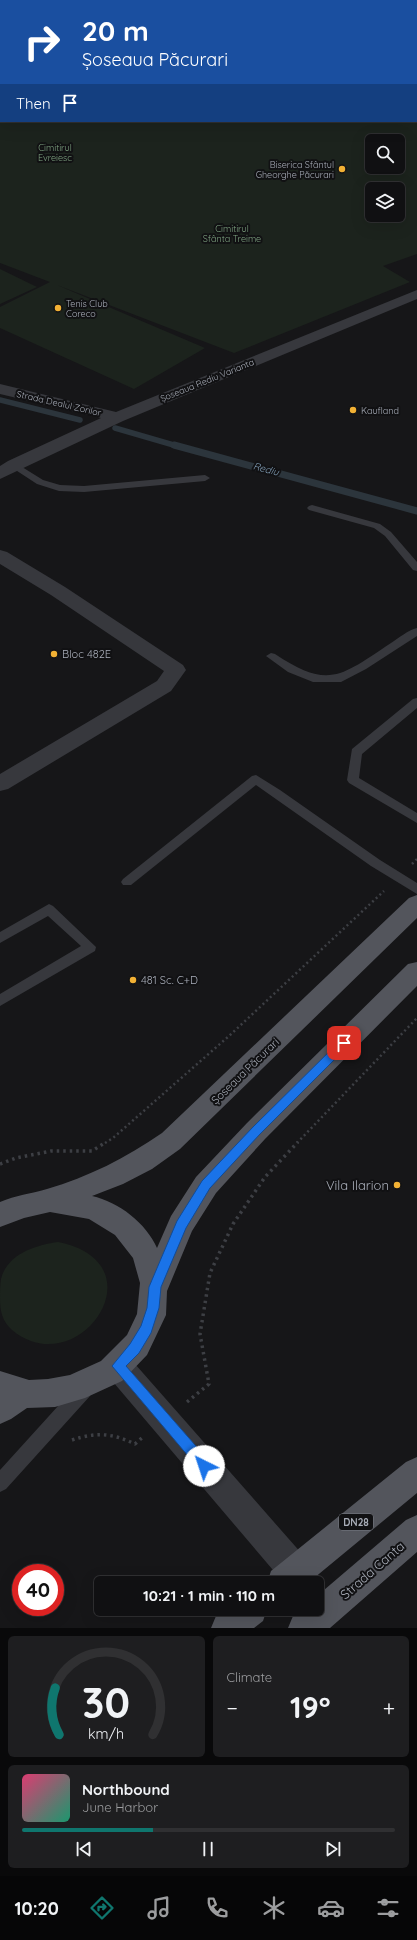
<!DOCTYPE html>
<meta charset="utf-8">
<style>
:root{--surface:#101012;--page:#1e1e20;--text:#f1f3f6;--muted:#9c9d9f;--line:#303032;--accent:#0f766e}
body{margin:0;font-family:Quicksand,sans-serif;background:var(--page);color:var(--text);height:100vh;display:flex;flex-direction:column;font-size:15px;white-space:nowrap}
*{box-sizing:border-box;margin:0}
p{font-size:13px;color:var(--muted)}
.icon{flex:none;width:22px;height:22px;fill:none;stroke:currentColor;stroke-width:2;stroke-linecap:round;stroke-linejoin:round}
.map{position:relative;height:1628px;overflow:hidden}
.side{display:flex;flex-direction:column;gap:8px;padding:8px;background:#09090a;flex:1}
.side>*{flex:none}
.top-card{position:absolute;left:0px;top:0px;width:417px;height:122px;box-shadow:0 4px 16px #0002,0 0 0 1px var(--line);background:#1a4fa0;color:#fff;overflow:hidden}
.tools{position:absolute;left:365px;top:134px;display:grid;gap:8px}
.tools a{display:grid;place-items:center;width:40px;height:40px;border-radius:6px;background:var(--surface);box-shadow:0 4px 16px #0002,0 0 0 1px var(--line);font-size:20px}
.speed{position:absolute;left:12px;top:1564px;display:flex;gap:8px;font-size:20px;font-weight:700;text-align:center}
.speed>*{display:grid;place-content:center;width:52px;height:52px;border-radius:50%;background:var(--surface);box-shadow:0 4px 16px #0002,0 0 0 1px var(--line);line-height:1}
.speed .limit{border:6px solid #d22;background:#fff;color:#111}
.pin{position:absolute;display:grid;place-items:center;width:34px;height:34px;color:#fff;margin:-17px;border-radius:8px;box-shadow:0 2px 6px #0006}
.me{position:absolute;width:44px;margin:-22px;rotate:319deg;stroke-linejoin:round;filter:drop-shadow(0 0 3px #0008)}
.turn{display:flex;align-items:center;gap:14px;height:84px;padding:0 16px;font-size:18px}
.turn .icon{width:52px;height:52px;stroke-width:2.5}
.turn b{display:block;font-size:28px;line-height:34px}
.then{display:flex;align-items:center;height:38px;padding:0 16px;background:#0003;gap:8px;font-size:15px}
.big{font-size:30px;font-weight:700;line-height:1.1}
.side .widget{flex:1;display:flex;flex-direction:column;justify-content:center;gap:6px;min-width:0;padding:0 14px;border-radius:6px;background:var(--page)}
.side .dial{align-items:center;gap:0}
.dial svg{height:104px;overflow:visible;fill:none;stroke:var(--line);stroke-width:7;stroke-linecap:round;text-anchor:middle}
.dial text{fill:var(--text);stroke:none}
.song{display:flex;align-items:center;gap:12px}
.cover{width:48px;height:48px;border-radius:6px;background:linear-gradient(135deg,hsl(340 70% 55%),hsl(160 70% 35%))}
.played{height:4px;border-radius:2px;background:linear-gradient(90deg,var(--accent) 35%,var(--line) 35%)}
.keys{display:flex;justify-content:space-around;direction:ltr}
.heat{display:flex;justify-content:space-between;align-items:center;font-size:22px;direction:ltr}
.side .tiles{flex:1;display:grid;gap:8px;grid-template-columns:1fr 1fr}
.widget:last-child{grid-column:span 2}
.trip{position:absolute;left:94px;top:1576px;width:230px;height:40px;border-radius:6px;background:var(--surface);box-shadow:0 4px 16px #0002,0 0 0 1px var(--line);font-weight:700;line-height:40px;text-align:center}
.tab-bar{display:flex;height:64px;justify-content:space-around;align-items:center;background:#060607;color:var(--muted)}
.tab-bar .icon{width:28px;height:28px}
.tab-bar .current{color:var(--accent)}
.tab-bar b{font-size:18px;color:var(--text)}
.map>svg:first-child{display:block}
.green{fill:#1c231d;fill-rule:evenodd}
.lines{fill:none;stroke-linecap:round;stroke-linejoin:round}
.stream-far1{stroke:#2c353c;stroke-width:5.5}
.stream{stroke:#2c353c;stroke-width:7}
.path-far1{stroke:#3d3f44;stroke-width:2.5;stroke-dasharray:2 3;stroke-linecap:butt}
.path{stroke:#3d3f44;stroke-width:3.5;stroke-dasharray:2.5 4;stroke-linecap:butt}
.service{fill:#37383d;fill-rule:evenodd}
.minor{fill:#37383d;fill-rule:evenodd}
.tertiary{fill:#37383d;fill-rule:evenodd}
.primary{fill:#53555c;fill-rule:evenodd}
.route{fill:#1a73e8;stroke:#114b97}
.poi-dot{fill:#f2b134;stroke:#111113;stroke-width:1.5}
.labels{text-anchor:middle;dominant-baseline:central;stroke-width:4;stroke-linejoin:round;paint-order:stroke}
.far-park-label{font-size:9px;fill:#7fa381;stroke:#111113}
.far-poi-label{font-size:9px;fill:#a8adb8;stroke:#111113;text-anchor:start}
.far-street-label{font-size:9px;fill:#a8adb8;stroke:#111113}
.far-water-label{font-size:10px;font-style:italic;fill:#7f9bb3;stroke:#111113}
.shield{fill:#111113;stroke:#7b7e86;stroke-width:1}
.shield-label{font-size:10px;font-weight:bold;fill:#a8adb8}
.poi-label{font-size:11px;fill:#a8adb8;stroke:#111113;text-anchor:start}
.street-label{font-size:11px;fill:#a8adb8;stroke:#111113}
.near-poi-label{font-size:13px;fill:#a8adb8;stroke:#111113;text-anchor:end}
.near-street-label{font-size:13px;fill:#a8adb8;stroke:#111113}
</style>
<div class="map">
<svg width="417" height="1628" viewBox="0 0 417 1628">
<rect width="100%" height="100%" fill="#161618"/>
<!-- green -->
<path class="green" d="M0,0H417V254L383,266L410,282L234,353L57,285L205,348L134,389L0,328V307L50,282L0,263ZM1,1H416V121H1ZM372,141H398V167H372ZM372,189H398V215H372Z
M0,269L37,287L0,304Z
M58,1242C163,1263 78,1385 12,1330C2,1321 0,1311 0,1298C0,1292 0,1285 1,1279C7,1254 36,1245 58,1242Z"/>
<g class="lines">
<!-- stream-far1 -->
<path class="stream-far1" d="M0,400L80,420
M115,428L177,446"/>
<!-- stream -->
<path class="stream" d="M174,445L417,511"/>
<!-- path-far1 -->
<path class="path-far1" d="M412,864L417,859
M105,1143L113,1138L229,1036L384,891
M297,1143L417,1018"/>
<!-- path -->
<path class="path" d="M0,1164L16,1158L51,1151H92L106,1142
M187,1402L209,1384L200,1334L210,1273L233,1224L265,1177L298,1142
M72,1440C96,1432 112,1433 135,1444L143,1437"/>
<!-- service -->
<path class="service" d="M330,0H340L341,1H331Z
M416,13H417V17H416Z
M14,462L43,480L60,485L84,486L205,475L210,478L205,481L84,492L59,491L37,484L11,467L9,465L11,463Z
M312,505L380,524L391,532L417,562V571L413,570L385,536L374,528L309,510L307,508L309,506Z
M417,628V636L366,669L341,682H313L288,672L266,656L271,653L275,654C329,690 341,676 391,643C399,638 408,630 417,628Z
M417,698V708L362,754L359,778L417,813V823L349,783L347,780L352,749L413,699Z
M256,775L280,790L380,860L417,883V894L371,866L256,785L131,885H123L121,882L123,879L252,776Z
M49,904L53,906L96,947L95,951L0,1006V994L81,946L48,916L0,943V932Z
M84,1382L90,1384L92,1390L90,1396L6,1489L0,1492V1470L78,1384Z"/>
<!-- minor -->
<path class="minor" d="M417,290V299L123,421L0,479V466L8,461L101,418L0,394V384L116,412Z
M0,550L7,552L65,587L183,665L186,670L171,691L8,789L0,791V774L157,681L164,671L51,595L0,564Z"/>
<!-- tertiary -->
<path class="tertiary" d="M118,1352L128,1356L317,1571L321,1583L317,1593V1583H284L108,1376L103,1366L108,1356Z"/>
<!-- primary -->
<path class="primary" d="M417,895V918L180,1149L152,1169L123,1184L92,1196C119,1202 146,1223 157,1248L171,1216L196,1177L247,1123L408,964L417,962V986L265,1139L216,1193L192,1231L167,1291L166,1315L147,1355L122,1381L85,1398L55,1407L27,1408L11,1419L0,1424V1371L29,1380L48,1379L70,1375L101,1361L127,1335L137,1314L140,1283L133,1258L115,1235L89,1219L50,1212L24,1218L0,1227V1202C16,1195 30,1194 47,1189C88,1177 126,1158 162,1133L409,898Z
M417,1457V1493L308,1583H267L271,1571L406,1462Z
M417,1515V1552L330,1628H288L293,1616L302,1609H317V1596L406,1520Z
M225,1609H267L263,1621L254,1628H211L216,1616Z"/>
</g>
<!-- route -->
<path class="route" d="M344,1039L350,1043L348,1046L260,1134L210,1188L186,1228L161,1287L159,1308L151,1333L139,1353L126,1366L209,1461L211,1466L209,1470L204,1472L200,1470L112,1366L130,1344L141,1326L147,1308L149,1287L177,1221L202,1181L253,1127L341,1040Z"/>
<!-- markers -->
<g class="poi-dot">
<circle cx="342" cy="169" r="4"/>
<circle cx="58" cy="308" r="4"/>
<circle cx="353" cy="410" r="4"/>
<circle cx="54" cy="654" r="4"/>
<circle cx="133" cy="980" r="4"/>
<circle cx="397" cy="1185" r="4"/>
</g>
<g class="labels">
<!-- far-park labels -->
<g class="far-park-label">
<text x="55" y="147">Cimitirul<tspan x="55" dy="10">Evreiesc</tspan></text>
<text x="232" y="228">Cimitirul<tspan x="232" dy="10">Sfânta Treime</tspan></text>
</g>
<!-- far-poi labels -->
<g class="far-poi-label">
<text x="334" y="164" text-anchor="end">Biserica Sfântul<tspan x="334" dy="10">Gheorghe Păcurari</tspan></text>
<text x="66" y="303">Tenis Club<tspan x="66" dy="10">Coreco</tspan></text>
<text x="361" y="410">Kaufland</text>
</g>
<!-- far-street labels -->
<g class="far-street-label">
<text transform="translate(207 380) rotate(-22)">Șoseaua Rediu Varianta</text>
<text transform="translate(59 403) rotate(13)">Strada Dealul Zorilor</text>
</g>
<!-- far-water labels -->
<g class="far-water-label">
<text transform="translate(266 469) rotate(15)">Rediu</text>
</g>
<!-- shield labels -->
<rect class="shield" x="339" y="1514" width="34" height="16" rx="3"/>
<g class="shield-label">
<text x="356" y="1522">DN28</text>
</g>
<!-- poi labels -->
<g class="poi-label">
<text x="62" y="654">Bloc 482E</text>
<text x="141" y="980">481 Sc. C+D</text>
</g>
<!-- street labels -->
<g class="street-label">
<text transform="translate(245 1071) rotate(-44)">Șoseaua Păcurari</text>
</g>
<!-- near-poi labels -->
<g class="near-poi-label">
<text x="389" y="1185">Vila Ilarion</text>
</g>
<!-- near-street labels -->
<g class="near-street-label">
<text transform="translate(372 1570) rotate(-41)">Strada Canta</text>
</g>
</g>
</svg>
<div class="tools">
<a><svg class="icon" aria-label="search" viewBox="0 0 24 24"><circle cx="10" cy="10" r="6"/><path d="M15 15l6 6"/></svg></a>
<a><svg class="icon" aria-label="layers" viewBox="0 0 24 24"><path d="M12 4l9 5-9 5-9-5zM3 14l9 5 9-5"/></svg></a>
</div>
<div class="speed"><div class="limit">40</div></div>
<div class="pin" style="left:344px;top:1043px;background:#d93025"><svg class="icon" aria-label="arrive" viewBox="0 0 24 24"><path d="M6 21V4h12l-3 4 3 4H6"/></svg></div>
<svg class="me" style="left:204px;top:1466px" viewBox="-20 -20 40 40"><circle r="19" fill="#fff"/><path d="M0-13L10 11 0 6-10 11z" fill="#1a73e8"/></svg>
<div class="trip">10:21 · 1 min · 110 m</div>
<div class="top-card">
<div class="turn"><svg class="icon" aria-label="right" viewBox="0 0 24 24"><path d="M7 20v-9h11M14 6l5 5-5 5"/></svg><div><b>20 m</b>Șoseaua Păcurari</div></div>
<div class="then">Then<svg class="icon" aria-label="arrive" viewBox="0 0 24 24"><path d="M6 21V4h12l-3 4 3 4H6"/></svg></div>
</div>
</div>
<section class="side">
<div class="tiles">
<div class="widget dial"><svg viewBox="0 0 100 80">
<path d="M14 69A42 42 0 1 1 86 69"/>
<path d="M14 69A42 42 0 0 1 11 33" stroke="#0f766e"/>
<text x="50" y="56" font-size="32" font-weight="700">30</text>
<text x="50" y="72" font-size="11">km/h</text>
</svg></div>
<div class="widget"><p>Climate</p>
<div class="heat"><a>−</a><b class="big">19°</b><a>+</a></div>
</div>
<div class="widget">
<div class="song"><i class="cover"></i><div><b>Northbound</b><p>June Harbor</p></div></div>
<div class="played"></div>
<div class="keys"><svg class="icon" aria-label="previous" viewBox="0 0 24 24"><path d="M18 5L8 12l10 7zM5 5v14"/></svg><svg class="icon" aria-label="pause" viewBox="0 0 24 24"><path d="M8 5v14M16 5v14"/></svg><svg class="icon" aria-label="next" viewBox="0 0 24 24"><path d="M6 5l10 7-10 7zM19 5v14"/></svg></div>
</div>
</div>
</section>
<nav class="tab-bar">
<b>10:20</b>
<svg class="icon current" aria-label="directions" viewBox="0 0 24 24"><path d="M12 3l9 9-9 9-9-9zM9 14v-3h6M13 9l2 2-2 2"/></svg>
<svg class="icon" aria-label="music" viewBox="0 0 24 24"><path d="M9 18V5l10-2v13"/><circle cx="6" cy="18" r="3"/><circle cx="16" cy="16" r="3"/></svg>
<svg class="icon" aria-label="phone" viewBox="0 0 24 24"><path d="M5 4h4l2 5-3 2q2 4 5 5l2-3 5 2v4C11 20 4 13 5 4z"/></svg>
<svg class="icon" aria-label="climate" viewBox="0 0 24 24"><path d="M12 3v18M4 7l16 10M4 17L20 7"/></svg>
<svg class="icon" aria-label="car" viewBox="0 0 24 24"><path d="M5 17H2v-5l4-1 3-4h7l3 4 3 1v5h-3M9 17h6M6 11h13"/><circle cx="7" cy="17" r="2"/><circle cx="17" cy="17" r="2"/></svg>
<svg class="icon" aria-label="filters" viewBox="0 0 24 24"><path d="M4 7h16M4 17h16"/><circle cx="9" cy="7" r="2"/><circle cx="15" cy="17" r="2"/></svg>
</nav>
